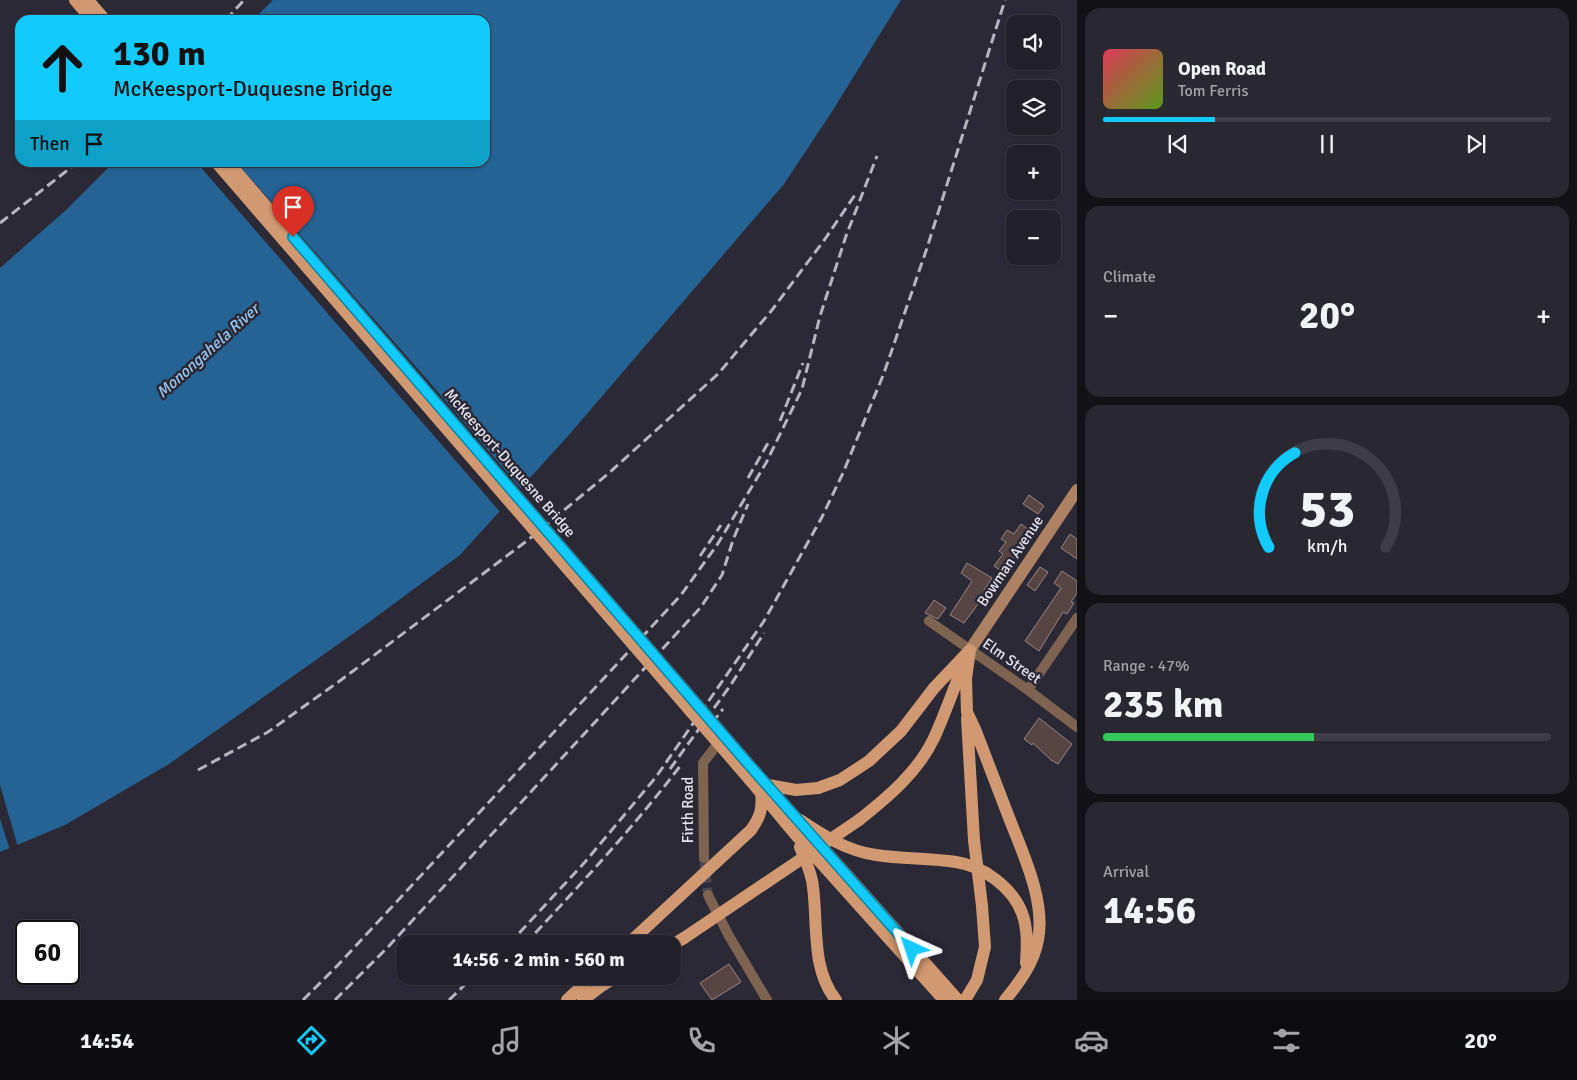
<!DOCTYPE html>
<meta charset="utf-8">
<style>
:root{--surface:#211f28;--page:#292730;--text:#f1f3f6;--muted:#a2a2a8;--line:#3e3d45;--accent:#12cafb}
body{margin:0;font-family:Signika,sans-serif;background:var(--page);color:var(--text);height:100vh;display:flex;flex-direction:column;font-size:19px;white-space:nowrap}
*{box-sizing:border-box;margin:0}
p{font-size:16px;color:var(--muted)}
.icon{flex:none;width:28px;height:28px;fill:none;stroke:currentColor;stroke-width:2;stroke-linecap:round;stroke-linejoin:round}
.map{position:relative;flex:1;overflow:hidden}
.panel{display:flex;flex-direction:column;gap:8px;padding:8px;background:#121116;width:500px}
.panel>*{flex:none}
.guide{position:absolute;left:15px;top:15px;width:475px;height:152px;border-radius:15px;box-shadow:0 1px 4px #0004,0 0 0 1px var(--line);background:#12cafb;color:#111;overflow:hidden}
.buttons{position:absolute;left:1006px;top:15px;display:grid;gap:10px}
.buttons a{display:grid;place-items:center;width:55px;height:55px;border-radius:10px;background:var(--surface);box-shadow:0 1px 4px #0004,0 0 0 1px var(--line);font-size:25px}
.speed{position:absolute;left:15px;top:920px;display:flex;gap:10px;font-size:25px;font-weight:700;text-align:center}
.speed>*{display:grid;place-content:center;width:65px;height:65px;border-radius:50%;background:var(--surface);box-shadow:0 1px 4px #0004,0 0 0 1px var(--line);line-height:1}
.speed .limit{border:2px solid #111;border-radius:8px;background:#fff;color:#111}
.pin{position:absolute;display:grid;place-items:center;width:42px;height:42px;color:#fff;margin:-51px -21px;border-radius:50% 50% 50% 0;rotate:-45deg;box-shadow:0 0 5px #0007}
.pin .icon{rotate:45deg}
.me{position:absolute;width:55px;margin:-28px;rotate:318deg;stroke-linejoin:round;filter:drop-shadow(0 0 4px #0008)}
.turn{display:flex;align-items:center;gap:18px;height:105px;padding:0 15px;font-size:22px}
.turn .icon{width:65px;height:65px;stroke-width:2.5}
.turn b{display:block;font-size:35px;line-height:42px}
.then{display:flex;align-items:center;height:48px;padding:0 15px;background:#0003;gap:10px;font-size:19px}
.big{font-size:38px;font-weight:700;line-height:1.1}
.panel .tile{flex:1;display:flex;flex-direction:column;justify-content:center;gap:8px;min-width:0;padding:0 18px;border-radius:15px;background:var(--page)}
.panel .dial{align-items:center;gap:0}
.dial svg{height:130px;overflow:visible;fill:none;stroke:var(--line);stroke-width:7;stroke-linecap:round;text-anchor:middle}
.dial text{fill:var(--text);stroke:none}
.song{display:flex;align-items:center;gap:15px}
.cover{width:60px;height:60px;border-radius:8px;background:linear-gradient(135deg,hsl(350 70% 55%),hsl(90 70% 35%))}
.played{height:5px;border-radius:2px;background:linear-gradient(90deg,var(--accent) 25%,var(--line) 25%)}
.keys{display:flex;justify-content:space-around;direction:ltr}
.heat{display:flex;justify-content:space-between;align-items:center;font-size:28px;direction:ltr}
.charge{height:8px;border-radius:4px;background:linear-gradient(90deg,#34c759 47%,var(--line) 0)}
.trip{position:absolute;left:396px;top:935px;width:285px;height:50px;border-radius:15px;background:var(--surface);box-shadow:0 1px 4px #0004,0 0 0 1px var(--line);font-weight:700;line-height:50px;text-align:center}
.tab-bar{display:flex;height:80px;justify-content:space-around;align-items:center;background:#0d0c10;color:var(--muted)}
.tab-bar .icon{width:35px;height:35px}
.tab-bar .selected{color:var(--accent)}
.tab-bar b{font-size:22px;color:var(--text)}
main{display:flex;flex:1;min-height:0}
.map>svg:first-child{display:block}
.water{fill:#256395}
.pier{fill:#2c2936}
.building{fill:#564542;stroke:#998683}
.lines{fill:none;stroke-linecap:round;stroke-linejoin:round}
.street-tunnel{stroke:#484551;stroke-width:10;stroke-dasharray:10 5;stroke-linecap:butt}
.street{stroke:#7e6350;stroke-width:10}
.secondary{stroke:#ad8163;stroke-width:12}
.primary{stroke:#d19971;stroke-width:12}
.rail{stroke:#b7b4be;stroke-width:3;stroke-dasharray:10 5;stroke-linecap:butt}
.primary-bridge{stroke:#d19971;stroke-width:12}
.route-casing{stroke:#0c83a3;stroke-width:12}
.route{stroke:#12cafb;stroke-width:9}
.labels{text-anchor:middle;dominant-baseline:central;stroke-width:5;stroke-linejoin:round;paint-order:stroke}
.street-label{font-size:15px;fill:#e6e4ed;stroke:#2c2936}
.water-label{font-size:16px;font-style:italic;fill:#97c6f1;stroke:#2c2936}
</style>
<main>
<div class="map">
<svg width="1077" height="1000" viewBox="0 0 1077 1000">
<rect width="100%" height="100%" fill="#2c2936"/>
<!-- water -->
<path class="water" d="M273,0H901L833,110L784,184L568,436L460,555L361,628L169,764L65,825L0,852V268L66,210L113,163L485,162V20H253Z"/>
<!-- pier -->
<path class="pier" d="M197,163H237L424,376L522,490L501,513Z
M0,785L18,847L10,850L0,819Z"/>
<!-- building -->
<path class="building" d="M1029,495L1044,506L1038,514L1023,504Z
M1021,524L1029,530L1022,540L1024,541L1019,550L1003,572L994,566L1003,554L999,551L1006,542L1001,539L1007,530L1014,534Z
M1070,534L1077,539V559L1061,548Z
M967,563L992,578L984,590L987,592L964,623L950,615L972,581L961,573Z
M1040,567L1048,572L1035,591L1027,585Z
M1062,571L1077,581V593L1071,602L1074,603L1067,614L1063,612L1039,651L1025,641L1061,588L1054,583Z
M934,600L946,608L938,619L925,613Z
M1039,718L1072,744L1058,764L1051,760L1033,743L1032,745L1024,739Z
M729,964L741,982L712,1000L700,983Z"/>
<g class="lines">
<!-- street-tunnel -->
<path class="street-tunnel" d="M704,858L708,895"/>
<!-- street -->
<path class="street" d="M929,621L1028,690L1077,727
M1028,690L1077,618
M704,858L703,763L722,738
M708,895L729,936L767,1000"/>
<!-- secondary -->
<path class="secondary" d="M970,650L1077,490"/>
<!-- primary -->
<path class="primary" d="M75,0L92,20
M88,0L105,20
M970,650L966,679L967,712L975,729C986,757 997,786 1008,815C1022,852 1046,900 1038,940C1034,963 1019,983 1005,1000
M967,718L974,840
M757,774L958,1000
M750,780L794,833L944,1000
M768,785L796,790L818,788L840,780L869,761L901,731L934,688L970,650
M800,820C824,836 847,851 876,855C902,859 929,858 956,862C983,866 1012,887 1022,913C1028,929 1027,946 1026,963
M859,820C888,797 918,772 934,738C945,714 953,690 963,666
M800,847C805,860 812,873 813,887C818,925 811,969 836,1000
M628,944L751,830C760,817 763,809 761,793
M672,945L684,938
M567,1000L593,976
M583,1000L600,987L618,976
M965,1000L977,980L985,947L982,906"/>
<!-- rail -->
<path class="rail" d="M226,20L244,0
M0,223L78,162
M780,421L803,363
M748,478L768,443
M700,556L721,525
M712,723L723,709
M670,769L730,686L764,633
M198,770L268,732L341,680L528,540L609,473L718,374L772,310L825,239L857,192
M509,944L585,862L656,777L764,621L822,517L843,473L884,373L927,248L1005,0
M525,944C579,886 633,828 681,765
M303,1000L338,965L681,595L717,545L766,463L802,389L820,316L846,236L877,156
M335,1000L388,947L701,607L722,575L733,540L748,504
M449,1000L474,976"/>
<!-- primary-bridge -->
<path class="primary-bridge" d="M216,162L750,780
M228,162L757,774
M974,840L982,906
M684,938L859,820"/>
</g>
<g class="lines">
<defs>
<path id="route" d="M293,237L744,759L912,949"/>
</defs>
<!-- route casing -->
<use href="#route" class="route-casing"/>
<!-- route -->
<use href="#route" class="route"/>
</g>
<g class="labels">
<!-- street labels -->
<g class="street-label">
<text transform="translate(510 463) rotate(49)">McKeesport-Duquesne Bridge</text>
<text transform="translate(1010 561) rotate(-56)">Bowman Avenue</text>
<text transform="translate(1012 661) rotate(35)">Elm Street</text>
<text transform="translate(688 810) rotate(-90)">Firth Road</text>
</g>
<!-- water labels -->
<g class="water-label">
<text transform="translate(208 351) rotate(-42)">Monongahela River</text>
</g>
</g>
</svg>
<div class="buttons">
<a><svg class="icon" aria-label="sound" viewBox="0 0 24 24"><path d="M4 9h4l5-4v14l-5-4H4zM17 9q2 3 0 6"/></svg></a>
<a><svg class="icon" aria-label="layers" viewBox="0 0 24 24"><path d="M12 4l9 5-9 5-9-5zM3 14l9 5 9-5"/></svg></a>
<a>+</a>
<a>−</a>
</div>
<div class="speed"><div class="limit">60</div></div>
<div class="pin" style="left:293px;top:237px;background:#d93025"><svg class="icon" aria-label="arrive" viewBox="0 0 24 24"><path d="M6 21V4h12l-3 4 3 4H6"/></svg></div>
<svg class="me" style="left:912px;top:949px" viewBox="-20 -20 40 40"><path d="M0-17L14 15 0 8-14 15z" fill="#12cafb" stroke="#fff" stroke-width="4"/></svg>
<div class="trip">14:56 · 2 min · 560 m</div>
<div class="guide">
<div class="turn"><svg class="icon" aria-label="ahead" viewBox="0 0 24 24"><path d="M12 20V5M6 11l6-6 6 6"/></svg><div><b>130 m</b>McKeesport-Duquesne Bridge</div></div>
<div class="then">Then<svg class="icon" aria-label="arrive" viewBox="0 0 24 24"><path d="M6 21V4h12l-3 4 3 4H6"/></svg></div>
</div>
</div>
<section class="panel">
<div class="tile">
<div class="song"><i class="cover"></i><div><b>Open Road</b><p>Tom Ferris</p></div></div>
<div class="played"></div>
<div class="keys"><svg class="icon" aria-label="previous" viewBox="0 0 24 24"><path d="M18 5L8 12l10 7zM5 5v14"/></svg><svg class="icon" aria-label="pause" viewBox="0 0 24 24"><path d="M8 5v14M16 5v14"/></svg><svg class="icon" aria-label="next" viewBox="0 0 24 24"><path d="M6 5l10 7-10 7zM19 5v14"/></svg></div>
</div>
<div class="tile"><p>Climate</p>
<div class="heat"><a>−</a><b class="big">20°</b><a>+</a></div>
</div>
<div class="tile dial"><svg viewBox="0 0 100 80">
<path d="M14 69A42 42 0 1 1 86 69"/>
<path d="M14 69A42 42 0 0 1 30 11" stroke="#12cafb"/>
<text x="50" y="56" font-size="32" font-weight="700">53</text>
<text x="50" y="72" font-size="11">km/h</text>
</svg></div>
<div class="tile"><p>Range · 47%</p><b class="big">235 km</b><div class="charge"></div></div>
<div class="tile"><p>Arrival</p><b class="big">14:56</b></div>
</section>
</main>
<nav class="tab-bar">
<b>14:54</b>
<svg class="icon selected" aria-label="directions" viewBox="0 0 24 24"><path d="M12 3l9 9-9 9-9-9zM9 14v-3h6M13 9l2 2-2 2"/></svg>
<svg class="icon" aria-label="music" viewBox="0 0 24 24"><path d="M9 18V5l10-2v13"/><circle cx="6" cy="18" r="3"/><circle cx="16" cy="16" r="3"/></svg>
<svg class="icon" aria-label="phone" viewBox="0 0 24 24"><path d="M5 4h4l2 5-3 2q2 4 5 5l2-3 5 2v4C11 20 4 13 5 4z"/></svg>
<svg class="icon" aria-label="climate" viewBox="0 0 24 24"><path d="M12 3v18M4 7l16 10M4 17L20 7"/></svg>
<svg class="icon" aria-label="car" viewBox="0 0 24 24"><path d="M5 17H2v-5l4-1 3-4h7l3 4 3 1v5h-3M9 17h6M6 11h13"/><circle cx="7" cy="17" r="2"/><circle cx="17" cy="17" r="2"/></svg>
<svg class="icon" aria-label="filters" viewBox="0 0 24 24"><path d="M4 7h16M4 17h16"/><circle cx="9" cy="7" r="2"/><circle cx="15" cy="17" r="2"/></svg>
<b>20°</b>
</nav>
